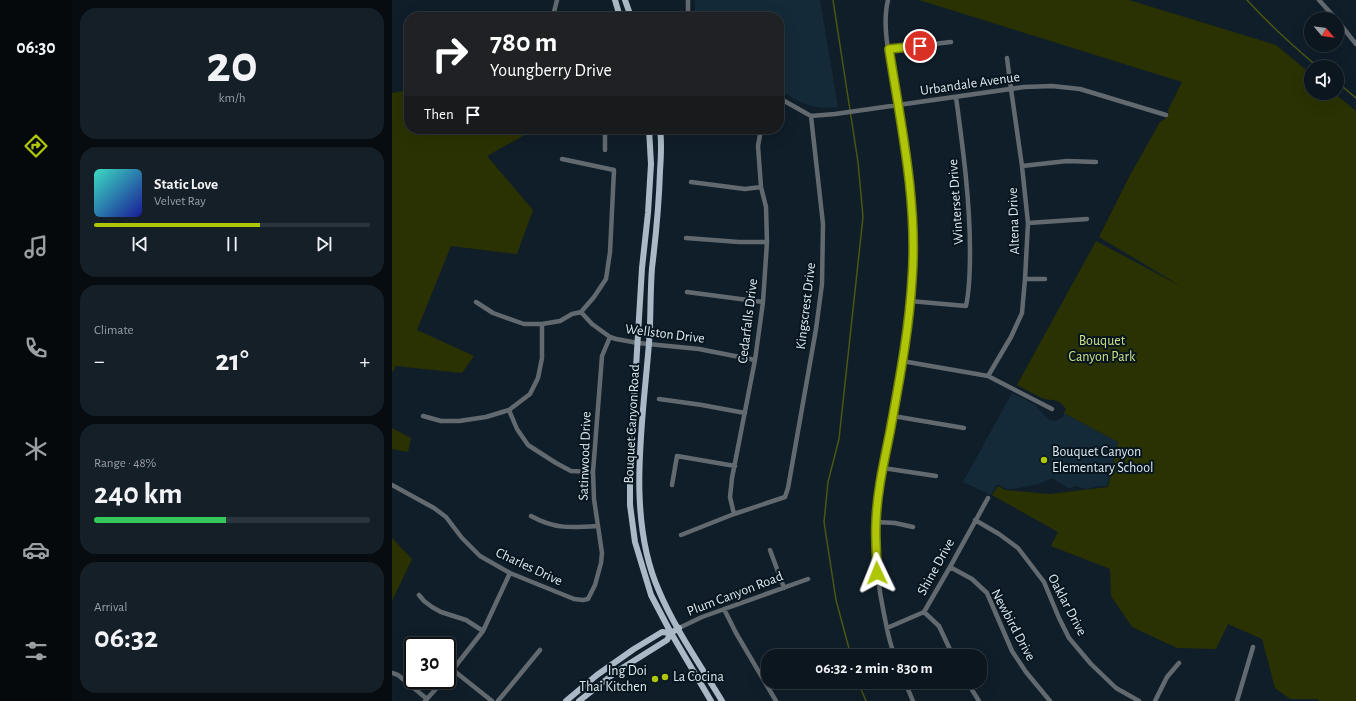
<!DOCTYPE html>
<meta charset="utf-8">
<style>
:root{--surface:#0c161f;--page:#151f28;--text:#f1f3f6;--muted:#9a9fa4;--line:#2c353d;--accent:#afc507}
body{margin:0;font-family:"Alegreya Sans",sans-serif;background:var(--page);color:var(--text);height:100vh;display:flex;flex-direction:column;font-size:15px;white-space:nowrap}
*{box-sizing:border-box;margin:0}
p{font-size:13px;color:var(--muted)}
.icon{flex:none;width:22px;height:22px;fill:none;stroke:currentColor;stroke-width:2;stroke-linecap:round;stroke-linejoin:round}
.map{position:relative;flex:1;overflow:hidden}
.side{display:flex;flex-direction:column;gap:8px;padding:8px;background:#070c11;width:320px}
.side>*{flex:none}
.banner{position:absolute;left:12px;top:12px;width:380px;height:122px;border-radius:16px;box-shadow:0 4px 16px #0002,0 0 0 1px var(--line);background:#202124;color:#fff;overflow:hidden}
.needle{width:26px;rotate:119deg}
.tools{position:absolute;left:912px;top:12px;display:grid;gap:8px}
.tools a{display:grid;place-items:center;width:40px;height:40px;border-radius:50%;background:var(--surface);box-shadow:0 4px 16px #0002,0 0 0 1px var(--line);font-size:20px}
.speed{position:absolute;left:12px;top:637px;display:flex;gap:8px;font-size:20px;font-weight:700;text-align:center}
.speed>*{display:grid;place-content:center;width:52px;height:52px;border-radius:50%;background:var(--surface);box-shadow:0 4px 16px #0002,0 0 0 1px var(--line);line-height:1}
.speed .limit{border:2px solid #111;border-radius:6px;background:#fff;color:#111}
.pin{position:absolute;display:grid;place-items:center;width:34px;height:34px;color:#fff;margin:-17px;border:2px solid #fff;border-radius:50%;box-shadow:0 1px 4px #0007}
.me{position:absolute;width:44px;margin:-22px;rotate:358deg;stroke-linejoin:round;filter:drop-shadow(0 0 3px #0008)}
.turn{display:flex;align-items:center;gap:14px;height:84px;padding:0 20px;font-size:18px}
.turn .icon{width:52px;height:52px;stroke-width:2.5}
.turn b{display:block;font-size:28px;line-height:34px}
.then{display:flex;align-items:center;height:38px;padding:0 20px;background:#0003;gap:8px;font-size:15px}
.big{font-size:30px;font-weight:700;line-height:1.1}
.side .tile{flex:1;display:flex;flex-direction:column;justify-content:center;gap:6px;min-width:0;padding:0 14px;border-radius:16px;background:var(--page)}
.side .dial{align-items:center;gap:0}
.dial b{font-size:52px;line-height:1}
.song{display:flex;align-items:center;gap:12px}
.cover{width:48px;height:48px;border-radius:6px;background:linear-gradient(135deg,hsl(170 70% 55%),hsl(240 70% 35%))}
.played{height:4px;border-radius:2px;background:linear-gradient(90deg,var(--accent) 60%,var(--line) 60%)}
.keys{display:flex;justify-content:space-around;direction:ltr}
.heat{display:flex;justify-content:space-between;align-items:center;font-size:22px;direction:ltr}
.charge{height:6px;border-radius:3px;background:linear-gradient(90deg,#34c759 48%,var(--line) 0)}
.trip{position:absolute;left:369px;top:649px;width:226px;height:40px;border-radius:16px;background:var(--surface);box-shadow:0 4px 16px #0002,0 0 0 1px var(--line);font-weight:700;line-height:40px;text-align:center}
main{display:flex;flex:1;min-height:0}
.tab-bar{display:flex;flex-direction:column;width:72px;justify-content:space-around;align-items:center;background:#05090c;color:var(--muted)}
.tab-bar .icon{width:28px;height:28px}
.tab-bar .on{color:var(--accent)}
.tab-bar b{font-size:18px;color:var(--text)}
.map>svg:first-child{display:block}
.built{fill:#152a38}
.green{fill:#2b3201}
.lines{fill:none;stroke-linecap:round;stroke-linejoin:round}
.stream{stroke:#4c5613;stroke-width:1.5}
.minor{stroke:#626a70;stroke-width:4.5}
.major{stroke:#aab9c5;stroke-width:6}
.route-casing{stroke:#728005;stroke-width:10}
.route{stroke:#afc507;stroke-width:7}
.poi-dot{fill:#afc507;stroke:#07151f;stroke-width:1.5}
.labels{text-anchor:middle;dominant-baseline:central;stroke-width:4;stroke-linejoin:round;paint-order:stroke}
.street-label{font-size:14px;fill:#dee7ee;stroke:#07151f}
.park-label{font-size:14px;fill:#cfe184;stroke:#07151f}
.poi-label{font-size:14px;fill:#dee7ee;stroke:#07151f;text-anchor:start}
</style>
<main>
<nav class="tab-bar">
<b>06:30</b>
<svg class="icon on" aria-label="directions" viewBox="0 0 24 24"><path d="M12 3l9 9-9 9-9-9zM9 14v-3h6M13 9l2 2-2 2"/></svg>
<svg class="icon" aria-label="music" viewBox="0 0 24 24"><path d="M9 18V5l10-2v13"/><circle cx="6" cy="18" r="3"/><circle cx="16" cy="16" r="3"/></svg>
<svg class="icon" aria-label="phone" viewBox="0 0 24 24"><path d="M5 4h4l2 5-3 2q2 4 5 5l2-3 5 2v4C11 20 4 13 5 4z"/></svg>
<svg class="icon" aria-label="climate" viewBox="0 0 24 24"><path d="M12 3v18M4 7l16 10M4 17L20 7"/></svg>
<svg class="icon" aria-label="car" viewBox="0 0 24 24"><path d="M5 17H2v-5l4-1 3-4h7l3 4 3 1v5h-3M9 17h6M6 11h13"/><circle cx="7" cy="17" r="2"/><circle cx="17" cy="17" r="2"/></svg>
<svg class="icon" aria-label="filters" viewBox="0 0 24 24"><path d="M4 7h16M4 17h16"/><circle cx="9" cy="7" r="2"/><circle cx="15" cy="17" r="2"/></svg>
</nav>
<section class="side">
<div class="tile dial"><b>20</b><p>km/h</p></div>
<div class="tile">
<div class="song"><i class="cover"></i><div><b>Static Love</b><p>Velvet Ray</p></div></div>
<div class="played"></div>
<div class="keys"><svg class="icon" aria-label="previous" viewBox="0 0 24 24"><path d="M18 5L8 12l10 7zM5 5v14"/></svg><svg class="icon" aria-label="pause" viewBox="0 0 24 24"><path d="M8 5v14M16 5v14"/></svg><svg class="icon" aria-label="next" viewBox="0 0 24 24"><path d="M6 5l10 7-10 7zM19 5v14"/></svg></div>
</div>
<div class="tile"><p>Climate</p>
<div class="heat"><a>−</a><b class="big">21°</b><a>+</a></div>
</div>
<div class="tile"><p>Range · 48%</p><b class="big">240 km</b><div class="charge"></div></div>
<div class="tile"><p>Arrival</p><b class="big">06:32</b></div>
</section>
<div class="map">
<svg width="964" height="701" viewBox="0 0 964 701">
<rect width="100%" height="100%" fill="#101e29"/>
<!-- built -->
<path class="built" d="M303,0H428L446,107L432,108L419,106L406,101L387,90V17H303Z
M620,393L642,404L655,418L658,420L662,421L666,420L671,417L672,413L726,442L715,486H706L695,489L682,486L680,488H676L660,478L646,484L621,489H614L605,484L599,495L571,482Z"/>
<!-- green -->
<path class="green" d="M527,0H737L884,45L919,74V93H942L964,111V701H928L925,699H898L883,688L870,639L836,624L824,649L785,648L740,627L719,596L718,569L659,546L666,532L600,495L606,486L613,490L658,494L716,487L726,442L672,413L674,409C665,397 662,402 650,398C641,394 633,389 625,385L704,241L792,288L707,237L736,179L768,122C773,119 778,117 776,110L790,82Z
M17,90V129H143L95,156L141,210L125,254L59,246L25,330L82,356L70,373L4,366L0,373V93Z
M0,428L19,438L16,452L0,449Z
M0,538L20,559L0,601Z"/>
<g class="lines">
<!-- stream -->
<path class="stream" d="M441,0L466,162L471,217L447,439L436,482L432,522L444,600L459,656
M855,0C877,24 901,46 926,67
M945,82L964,98
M466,682L474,701"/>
<!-- minor -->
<path class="minor" d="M296,0V17
M496,0C489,28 499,64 504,92C511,142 520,191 521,241C523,306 509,372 497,436C492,464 486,493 484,521C482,551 486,585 492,614C495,628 497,643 503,656
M927,0L944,19
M162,12L165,0
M945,20L964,44
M497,49L559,42
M387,98L419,116L443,114L632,87L660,86L688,89L774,115
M213,129V150
M630,166L675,161L704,162
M299,182L353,189L369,187
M636,223L695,219
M294,238L347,242H375
M633,279H653
M295,292L371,302
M518,301L574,306C578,288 578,270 578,252C578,200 571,149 564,97
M84,302L101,313L132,324H150L168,321L180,314L189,312L202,297L214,279L218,252L222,170L170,159
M189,312L200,324L218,337L224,339L246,343L307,349L363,360
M510,361L596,376L660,409
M596,376L619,337L630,313L633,279L636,223L630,166L619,89L615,58
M267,399L310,405L353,413
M117,410L125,429L136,445L164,463L179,471L201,472
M31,416L49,421H67L94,417L117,410L138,394L146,378L150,358V324
M501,416L572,428
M491,468L544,476
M0,485L42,508L54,517L70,538L88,556L118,573L182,599L191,600L196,599L203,585L209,563L210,553L202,499L201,472L210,356L218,337
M280,485L285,456L343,466
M342,514L338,497L340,478L363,360L371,302L375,242L374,207L369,187L366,146L369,129
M139,516C162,529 179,528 205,526
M583,520L607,534L626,548L652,582L667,618L677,638L699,664L724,688L747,701
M484,522L503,523L521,527
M289,535L342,514L393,497L396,488L424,329L430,284L431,224L419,116
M378,550L392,588
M558,567L580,579L595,593L620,651L634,672L658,701
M27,595L32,601L40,607L49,612L74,620L91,631
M332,609L344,633L384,701
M532,612L547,626L561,656
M287,628L310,617L416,579
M495,628L532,612L558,567L596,498
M61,670L100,701
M0,673L6,675L35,699
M55,677L91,631L118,573
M513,682L521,701
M575,682L587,701
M33,701L52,680
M106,701L148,650
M763,701L775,677L787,663
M845,701L861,647"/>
<!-- major -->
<path class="major" d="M223,0L228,17
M233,0L239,17
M257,129L259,164L256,213L250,268L243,384L238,443V505L243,542L259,595L279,633L319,701
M268,129C270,143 269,157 268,171C267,204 264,235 260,268C258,293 259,318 257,343C251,421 234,517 267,591C283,629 309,666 330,701
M174,701L205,675L242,649L270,632L279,633L287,628
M187,701L224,672L275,640L279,633"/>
</g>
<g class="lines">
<defs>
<path id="route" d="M485,573C485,556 483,539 484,522C485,492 492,462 498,432C507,382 517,331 520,280C526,203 509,125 497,49L528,46"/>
</defs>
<!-- route casing -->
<use href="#route" class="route-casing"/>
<!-- route -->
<use href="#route" class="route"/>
</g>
<!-- markers -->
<g class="poi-dot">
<circle cx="652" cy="460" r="4"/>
<circle cx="273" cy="677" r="4"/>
<circle cx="263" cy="679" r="4"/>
</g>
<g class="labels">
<!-- street labels -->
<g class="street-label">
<text transform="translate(578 84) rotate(-8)">Urbandale Avenue</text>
<text transform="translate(564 202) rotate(-94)">Winterset Drive</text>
<text transform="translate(622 221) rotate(-92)">Altena Drive</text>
<text transform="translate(414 306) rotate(-83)">Kingscrest Drive</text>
<text transform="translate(356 321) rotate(-83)">Cedarfalls Drive</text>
<text transform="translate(273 334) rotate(7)">Wellston Drive</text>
<text transform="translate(240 424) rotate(-87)">Bouquet Canyon Road</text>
<text transform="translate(193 456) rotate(-88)">Satinwood Drive</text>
<text transform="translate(137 567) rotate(25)">Charles Drive</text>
<text transform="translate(544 567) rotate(-61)">Shine Drive</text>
<text transform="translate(343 594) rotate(-21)">Plum Canyon Road</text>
<text transform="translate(675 605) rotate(62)">Oaklar Drive</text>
<text transform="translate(621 625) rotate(62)">Newbird Drive</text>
</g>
<!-- park labels -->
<g class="park-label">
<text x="710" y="341">Bouquet<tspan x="710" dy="16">Canyon Park</tspan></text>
</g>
<!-- poi labels -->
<g class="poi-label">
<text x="660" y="452">Bouquet Canyon<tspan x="660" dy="16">Elementary School</tspan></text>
<text x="255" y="671" text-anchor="end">Ing Doi<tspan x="255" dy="16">Thai Kitchen</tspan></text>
<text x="281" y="677">La Cocina</text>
</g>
</g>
</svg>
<div class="tools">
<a><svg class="needle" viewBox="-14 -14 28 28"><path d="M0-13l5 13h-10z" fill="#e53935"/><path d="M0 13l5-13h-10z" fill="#9a9fa4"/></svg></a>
<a><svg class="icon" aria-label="sound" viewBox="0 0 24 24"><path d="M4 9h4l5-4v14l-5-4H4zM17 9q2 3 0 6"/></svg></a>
</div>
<div class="speed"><div class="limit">30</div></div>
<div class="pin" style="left:528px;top:46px;background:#d93025"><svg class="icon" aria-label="arrive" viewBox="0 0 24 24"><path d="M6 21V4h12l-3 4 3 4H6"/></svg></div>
<svg class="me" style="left:485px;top:573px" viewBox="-20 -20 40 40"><path d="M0-17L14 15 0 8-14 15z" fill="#afc507" stroke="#fff" stroke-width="4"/></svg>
<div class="trip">06:32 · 2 min · 830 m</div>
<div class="banner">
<div class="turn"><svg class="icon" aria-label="right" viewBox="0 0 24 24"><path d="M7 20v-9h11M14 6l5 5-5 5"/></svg><div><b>780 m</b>Youngberry Drive</div></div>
<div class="then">Then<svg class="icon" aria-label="arrive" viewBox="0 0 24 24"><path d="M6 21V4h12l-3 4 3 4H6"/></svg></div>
</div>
</div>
</main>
